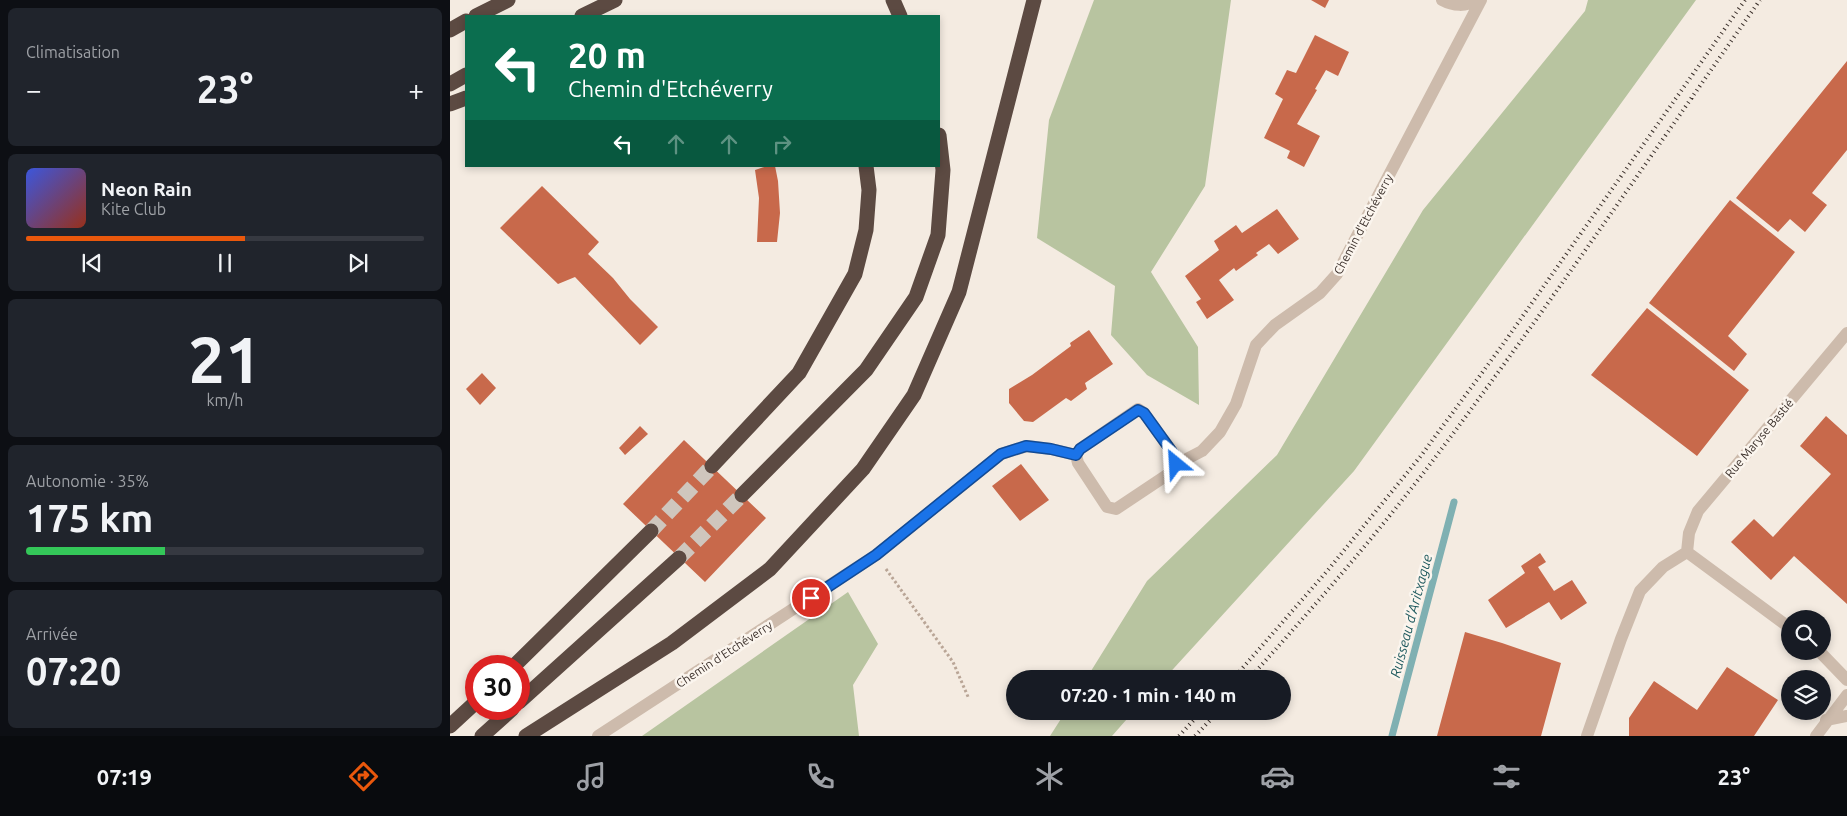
<!DOCTYPE html>
<html lang="fr">
<meta charset="utf-8">
<style>
:root{--surface:#171b24;--page:#20242c;--text:#f1f3f6;--muted:#9ea1a6;--line:#363941;--accent:#ea580c}
body{margin:0;font-family:Ubuntu,sans-serif;background:var(--page);color:var(--text);height:100vh;display:flex;flex-direction:column;font-size:19px;white-space:nowrap}
*{box-sizing:border-box;margin:0}
p{font-size:16px;color:var(--muted)}
.icon{flex:none;width:28px;height:28px;fill:none;stroke:currentColor;stroke-width:2;stroke-linecap:round;stroke-linejoin:round}
.map{position:relative;flex:1;overflow:hidden}
.drawer{display:flex;flex-direction:column;gap:8px;padding:8px;background:#0d0f14;width:450px}
.drawer>*{flex:none}
.banner{position:absolute;left:15px;top:15px;width:475px;height:152px;border-radius:0px;box-shadow:0 2px 8px #0003;background:#0b6e4f;color:#fff;overflow:hidden}
.tools{position:absolute;left:1331px;top:610px;display:grid;gap:10px}
.tools a{display:grid;place-items:center;width:50px;height:50px;border-radius:50%;background:var(--surface);box-shadow:0 2px 8px #0003;font-size:25px}
.speed{position:absolute;left:15px;top:655px;display:flex;gap:10px;font-size:25px;font-weight:700;text-align:center}
.speed>*{display:grid;place-content:center;width:65px;height:65px;border-radius:50%;background:var(--surface);box-shadow:0 2px 8px #0003;line-height:1}
.speed .limit{border:8px solid #d22;background:#fff;color:#111}
.pin{position:absolute;display:grid;place-items:center;width:42px;height:42px;color:#fff;margin:-21px;border:2px solid #fff;border-radius:50%;box-shadow:0 1px 5px #0007}
.me{position:absolute;width:55px;margin:-28px;rotate:333deg;stroke-linejoin:round;filter:drop-shadow(0 0 4px #0008)}
.turn{display:flex;align-items:center;gap:18px;height:105px;padding:0 20px;font-size:22px}
.turn .icon{width:65px;height:65px;stroke-width:2.5}
.turn b{display:block;font-size:35px;line-height:42px}
.lanes{display:flex;align-items:center;height:48px;padding:0 20px;background:#0003;justify-content:center;gap:25px;direction:ltr}
.lanes .off{opacity:.35}
.big{font-size:38px;font-weight:700;line-height:1.1}
.drawer .tile{flex:1;display:flex;flex-direction:column;justify-content:center;gap:8px;min-width:0;padding:0 18px;border-radius:8px;background:var(--page)}
.drawer .dial{align-items:center;gap:0}
.dial b{font-size:65px;line-height:1}
.song{display:flex;align-items:center;gap:15px}
.cover{width:60px;height:60px;border-radius:8px;background:linear-gradient(135deg,hsl(230 70% 55%),hsl(10 70% 35%))}
.played{height:5px;border-radius:2px;background:linear-gradient(90deg,var(--accent) 55%,var(--line) 55%)}
.keys{display:flex;justify-content:space-around;direction:ltr}
.heat{display:flex;justify-content:space-between;align-items:center;font-size:28px;direction:ltr}
.charge{height:8px;border-radius:4px;background:linear-gradient(90deg,#34c759 35%,var(--line) 0)}
.trip{position:absolute;left:556px;top:670px;width:285px;height:50px;border-radius:25px;background:var(--surface);box-shadow:0 2px 8px #0003;font-weight:700;line-height:50px;text-align:center}
.dock{display:flex;height:80px;justify-content:space-around;align-items:center;background:#090b0e;color:var(--muted)}
.dock .icon{width:35px;height:35px}
.dock .on{color:var(--accent)}
.dock b{font-size:22px;color:var(--text)}
main{display:flex;flex:1;min-height:0}
.map>svg:first-child{display:block}
.green{fill:#b8c4a0}
.lines{fill:none;stroke-linecap:round;stroke-linejoin:round}
.stream{stroke:#7fb0b2;stroke-width:7}
.building{fill:#c8694b}
.highway-tunnel{stroke:#cfc6bd;stroke-width:15;stroke-dasharray:15 8;stroke-linecap:butt}
.path{stroke:#b9a596;stroke-width:3;stroke-dasharray:2.5 2.5;stroke-linecap:butt}
.minor{stroke:#cdbbac;stroke-width:12}
.highway{stroke:#5c4a42;stroke-width:15}
.rail{stroke:#3b302b;stroke-width:4;stroke-dasharray:1 4;stroke-linecap:butt}
.route-casing{stroke:#114b97;stroke-width:12}
.route{stroke:#1a73e8;stroke-width:9}
.labels{text-anchor:middle;dominant-baseline:central;stroke-width:5;stroke-linejoin:round;paint-order:stroke}
.street-label{font-size:12px;fill:#3b302b;stroke:#fbf5ee}
.water-label{font-size:14px;font-style:italic;fill:#1f5a5e;stroke:#fbf5ee}
</style>
<main>
<section class="drawer">
<div class="tile"><p>Climatisation</p>
<div class="heat"><a>−</a><b class="big">23°</b><a>+</a></div>
</div>
<div class="tile">
<div class="song"><i class="cover"></i><div><b>Neon Rain</b><p>Kite Club</p></div></div>
<div class="played"></div>
<div class="keys"><svg class="icon" aria-label="previous" viewBox="0 0 24 24"><path d="M18 5L8 12l10 7zM5 5v14"/></svg><svg class="icon" aria-label="pause" viewBox="0 0 24 24"><path d="M8 5v14M16 5v14"/></svg><svg class="icon" aria-label="next" viewBox="0 0 24 24"><path d="M6 5l10 7-10 7zM19 5v14"/></svg></div>
</div>
<div class="tile dial"><b>21</b><p>km/h</p></div>
<div class="tile"><p>Autonomie · 35%</p><b class="big">175 km</b><div class="charge"></div></div>
<div class="tile"><p>Arrivée</p><b class="big">07:20</b></div>
</section>
<div class="map">
<svg width="1397" height="736" viewBox="0 0 1397 736">
<rect width="100%" height="100%" fill="#f4ebe1"/>
<!-- green -->
<path class="green" d="M644,0H781L755,186L701,272L748,347L749,405L697,375L661,335L665,286L587,238L599,120Z
M1138,0H1246L904,471L714,679H636L697,581L827,455L973,210L1135,11Z
M398,592L428,644L403,685L409,736H192Z
M616,711H684L662,736H600Z"/>
<g class="lines">
<!-- stream -->
<path class="stream" d="M942,736L1004,502"/>
</g>
<!-- building -->
<path class="building" d="M861,0H879L875,8Z
M865,35L899,52L888,76L876,70L865,89L867,90L847,124L870,136L854,167L837,158L840,151L814,138L833,99L825,94L837,70L846,73Z
M1397,61V150L1362,193L1377,205L1355,232L1340,219L1328,232L1286,198Z
M317,166H325L328,181L330,213L327,242H307L309,198L305,170Z
M92,186L149,242L138,254L163,278L180,299L208,327L190,345L125,277L108,284L50,228Z
M1280,200L1345,252L1278,336L1297,354L1284,371L1199,303Z
M827,209L849,239L828,254L819,244L806,253L808,255L786,271L784,268L769,280L784,300L757,319L746,302L751,299L735,276L769,250L764,241L786,225L792,233Z
M1197,308L1299,390L1247,456L1141,375Z
M639,330L663,364L635,383L637,389L621,401L616,398L583,422L574,421L559,403V389L582,375L621,346L620,343Z
M32,373L46,388L30,405L16,389Z
M1376,416L1397,435V604L1344,556L1321,580L1281,542L1304,519L1323,537L1381,474L1350,446Z
M190,426L198,434L175,455L169,448Z
M234,440L316,518L255,582L173,504Z
M571,464L599,500L570,521L542,486Z
M1090,553L1096,562L1088,567L1104,591L1122,580L1137,603L1111,620L1099,602L1056,628L1038,600L1075,573L1071,566Z
M1015,632L1052,643L1111,663L1091,736H987Z
M1277,667L1328,700L1304,736H1179V718L1204,681L1247,710Z"/>
<g class="lines">
<!-- highway-tunnel -->
<path class="highway-tunnel" d="M201,531L262,466
M229,558L292,495"/>
<!-- path -->
<path class="path" d="M436,569L503,662L519,699"/>
<!-- minor -->
<path class="minor" d="M992,0C1003,6 1016,7 1027,0
M688,409L694,413L725,456L727,464L720,473L666,509L657,507L628,463L626,455L630,449Z
M727,464L752,451L770,432L786,404L806,345L825,325L870,293L887,274L1031,0
M1340,628L1237,552L1239,533L1248,511L1397,333
M1369,651L1397,680
M1376,720L1397,716
M148,736L426,555L551,454L577,446L601,449L626,455
M1137,736L1171,639L1190,591L1213,567L1237,552
M1366,736L1397,695"/>
<!-- highway -->
<path class="highway" d="M443,0L450,16
M26,16L58,0
M132,16L165,0
M0,30L16,21
M0,84L16,75
M0,104L16,98
M262,466L349,373L405,274L416,230L419,190L416,166
M292,495L416,370L466,297L488,235L493,170L489,135
M64,666L201,531
M69,702L229,558
M0,726L26,702
M32,736L62,709
M76,736L222,643L320,569L413,469L464,395L509,292L584,0"/>
<!-- rail -->
<path class="rail" d="M783,679L878,570L970,457L1051,347L1295,0
M799,679C862,609 924,538 981,463C1095,312 1201,155 1310,0
M729,736L752,711
M745,736L769,711"/>
</g>
<g class="lines">
<defs>
<path id="route" d="M361,598L426,555L551,454L576,446L601,449L626,455L630,449L688,410L694,413L725,456L726,464"/>
</defs>
<!-- route casing -->
<use href="#route" class="route-casing"/>
<!-- route -->
<use href="#route" class="route"/>
</g>
<g class="labels">
<!-- street labels -->
<g class="street-label">
<text transform="translate(913 224) rotate(-62)">Chemin d'Etchéverry</text>
<text transform="translate(1309 438) rotate(-50)">Rue Maryse Bastié</text>
<text transform="translate(274 654) rotate(-33)">Chemin d'Etchéverry</text>
</g>
<!-- water labels -->
<g class="water-label">
<text transform="translate(961 616) rotate(-75)">Ruisseau d'Aritxague</text>
</g>
</g>
</svg>
<div class="tools">
<a><svg class="icon" aria-label="search" viewBox="0 0 24 24"><circle cx="10" cy="10" r="6"/><path d="M15 15l6 6"/></svg></a>
<a><svg class="icon" aria-label="layers" viewBox="0 0 24 24"><path d="M12 4l9 5-9 5-9-5zM3 14l9 5 9-5"/></svg></a>
</div>
<div class="speed"><div class="limit">30</div></div>
<div class="pin" style="left:361px;top:598px;background:#d93025"><svg class="icon" aria-label="arrive" viewBox="0 0 24 24"><path d="M6 21V4h12l-3 4 3 4H6"/></svg></div>
<svg class="me" style="left:726px;top:464px" viewBox="-20 -20 40 40"><path d="M0-17L14 15 0 8-14 15z" fill="#1a73e8" stroke="#fff" stroke-width="4"/></svg>
<div class="trip">07:20 · 1 min · 140 m</div>
<div class="banner">
<div class="turn"><svg class="icon" aria-label="left" viewBox="0 0 24 24"><path d="M17 20v-9H6M10 6l-5 5 5 5"/></svg><div><b>20 m</b>Chemin d'Etchéverry</div></div>
<div class="lanes"><svg class="icon" aria-label="left" viewBox="0 0 24 24"><path d="M17 20v-9H6M10 6l-5 5 5 5"/></svg><svg class="icon off" aria-label="ahead" viewBox="0 0 24 24"><path d="M12 20V5M6 11l6-6 6 6"/></svg><svg class="icon off" aria-label="ahead" viewBox="0 0 24 24"><path d="M12 20V5M6 11l6-6 6 6"/></svg><svg class="icon off" aria-label="right" viewBox="0 0 24 24"><path d="M7 20v-9h11M14 6l5 5-5 5"/></svg></div>
</div>
</div>
</main>
<nav class="dock">
<b>07:19</b>
<svg class="icon on" aria-label="directions" viewBox="0 0 24 24"><path d="M12 3l9 9-9 9-9-9zM9 14v-3h6M13 9l2 2-2 2"/></svg>
<svg class="icon" aria-label="music" viewBox="0 0 24 24"><path d="M9 18V5l10-2v13"/><circle cx="6" cy="18" r="3"/><circle cx="16" cy="16" r="3"/></svg>
<svg class="icon" aria-label="phone" viewBox="0 0 24 24"><path d="M5 4h4l2 5-3 2q2 4 5 5l2-3 5 2v4C11 20 4 13 5 4z"/></svg>
<svg class="icon" aria-label="climate" viewBox="0 0 24 24"><path d="M12 3v18M4 7l16 10M4 17L20 7"/></svg>
<svg class="icon" aria-label="car" viewBox="0 0 24 24"><path d="M5 17H2v-5l4-1 3-4h7l3 4 3 1v5h-3M9 17h6M6 11h13"/><circle cx="7" cy="17" r="2"/><circle cx="17" cy="17" r="2"/></svg>
<svg class="icon" aria-label="filters" viewBox="0 0 24 24"><path d="M4 7h16M4 17h16"/><circle cx="9" cy="7" r="2"/><circle cx="15" cy="17" r="2"/></svg>
<b>23°</b>
</nav>
